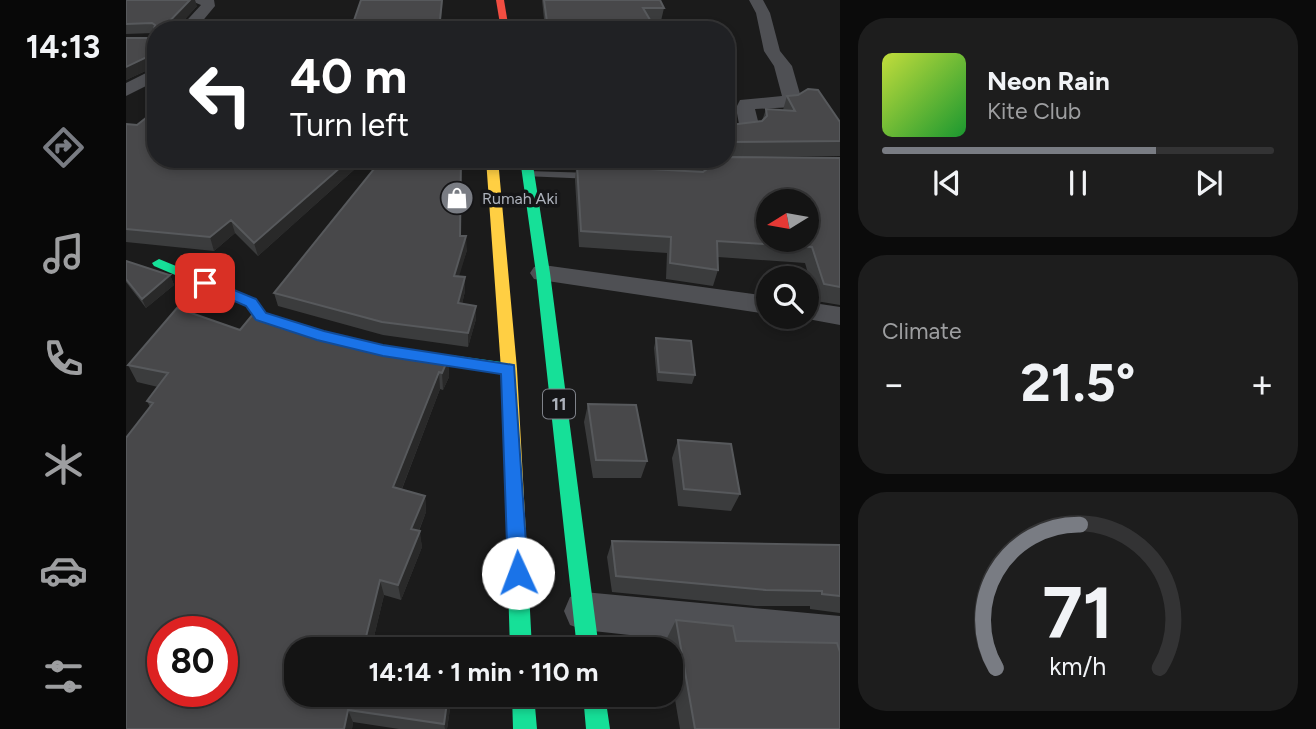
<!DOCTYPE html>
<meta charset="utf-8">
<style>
:root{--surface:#141414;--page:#1d1d1d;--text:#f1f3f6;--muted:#9d9ea0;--line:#333334;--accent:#797c83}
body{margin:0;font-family:Figtree,sans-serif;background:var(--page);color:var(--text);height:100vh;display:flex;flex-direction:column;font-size:26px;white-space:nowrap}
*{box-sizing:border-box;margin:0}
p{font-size:23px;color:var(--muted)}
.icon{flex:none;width:38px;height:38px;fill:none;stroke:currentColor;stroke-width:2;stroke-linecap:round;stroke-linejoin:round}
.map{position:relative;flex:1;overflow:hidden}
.panel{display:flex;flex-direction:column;gap:18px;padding:18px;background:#0b0b0b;width:476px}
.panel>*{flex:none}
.top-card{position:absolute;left:21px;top:21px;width:588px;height:147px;border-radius:28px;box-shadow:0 4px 10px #0003,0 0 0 2px var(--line);background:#202124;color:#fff;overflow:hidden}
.needle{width:46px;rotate:259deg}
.fabs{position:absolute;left:630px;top:189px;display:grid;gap:14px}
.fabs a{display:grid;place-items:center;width:63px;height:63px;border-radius:50%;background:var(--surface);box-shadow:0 4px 10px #0003,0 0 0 2px var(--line);font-size:35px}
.speed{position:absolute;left:21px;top:616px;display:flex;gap:14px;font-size:35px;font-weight:700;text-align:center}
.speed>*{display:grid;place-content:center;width:91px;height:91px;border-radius:50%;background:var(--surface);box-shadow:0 4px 10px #0003,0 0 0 2px var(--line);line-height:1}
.speed .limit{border:10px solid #d22;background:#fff;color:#111}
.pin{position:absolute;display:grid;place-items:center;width:60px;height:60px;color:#fff;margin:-30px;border-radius:14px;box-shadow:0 4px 10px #0006}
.me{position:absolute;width:77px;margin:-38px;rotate:358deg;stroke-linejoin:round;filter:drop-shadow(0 0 5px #0008)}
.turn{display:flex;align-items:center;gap:24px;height:147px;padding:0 28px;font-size:32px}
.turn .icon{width:91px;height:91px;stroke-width:2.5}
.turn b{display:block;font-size:49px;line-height:60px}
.big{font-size:52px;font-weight:700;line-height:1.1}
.panel .tile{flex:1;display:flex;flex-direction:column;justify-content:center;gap:10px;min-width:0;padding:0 24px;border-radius:28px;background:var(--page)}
.panel .dial{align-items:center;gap:0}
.dial svg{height:182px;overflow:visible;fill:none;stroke:var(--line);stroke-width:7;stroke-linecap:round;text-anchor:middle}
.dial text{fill:var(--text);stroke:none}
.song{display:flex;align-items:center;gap:21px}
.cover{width:84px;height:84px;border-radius:10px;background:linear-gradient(135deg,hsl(70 70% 55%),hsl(130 70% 35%))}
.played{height:7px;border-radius:4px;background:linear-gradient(90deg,var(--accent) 70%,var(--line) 70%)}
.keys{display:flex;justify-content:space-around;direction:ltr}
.heat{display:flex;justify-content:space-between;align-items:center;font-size:38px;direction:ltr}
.trip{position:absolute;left:158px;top:637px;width:399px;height:70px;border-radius:28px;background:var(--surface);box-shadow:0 4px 10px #0003,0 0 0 2px var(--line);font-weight:700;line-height:70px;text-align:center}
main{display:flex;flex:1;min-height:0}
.tabs{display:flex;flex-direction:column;width:126px;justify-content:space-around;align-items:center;background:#080808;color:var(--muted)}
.tabs .icon{width:49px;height:49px}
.tabs .selected{color:var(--accent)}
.tabs b{font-size:32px;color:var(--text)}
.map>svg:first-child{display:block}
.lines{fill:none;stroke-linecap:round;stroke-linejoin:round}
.lane{fill:#4f5054;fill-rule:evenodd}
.street{fill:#4f5054;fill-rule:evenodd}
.fast{fill:#16e098;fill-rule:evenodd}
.slow{fill:#ffcf43;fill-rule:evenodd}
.jam{fill:#f24e42;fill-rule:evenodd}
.wall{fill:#3b3c3d;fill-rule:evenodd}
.shaded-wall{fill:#292929}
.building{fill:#48484a;stroke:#57595c;stroke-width:2;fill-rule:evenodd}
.route{fill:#1a73e8;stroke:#114b97;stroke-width:2}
.labels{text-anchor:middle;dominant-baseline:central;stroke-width:7;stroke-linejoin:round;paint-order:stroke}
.far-poi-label{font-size:16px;fill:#acb1bb;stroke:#151517;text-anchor:start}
.shield{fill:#151517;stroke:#7f828a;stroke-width:2}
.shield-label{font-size:18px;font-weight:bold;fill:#acb1bb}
</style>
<main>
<nav class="tabs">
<b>14:13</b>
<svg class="icon selected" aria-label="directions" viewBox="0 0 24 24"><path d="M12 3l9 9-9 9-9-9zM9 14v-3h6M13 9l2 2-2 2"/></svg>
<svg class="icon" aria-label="music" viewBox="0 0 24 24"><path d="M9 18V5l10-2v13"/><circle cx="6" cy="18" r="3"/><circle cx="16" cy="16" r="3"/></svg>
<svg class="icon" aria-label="phone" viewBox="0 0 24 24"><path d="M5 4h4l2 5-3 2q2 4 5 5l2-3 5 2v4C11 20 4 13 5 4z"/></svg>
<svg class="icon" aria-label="climate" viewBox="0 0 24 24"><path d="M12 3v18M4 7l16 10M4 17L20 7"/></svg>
<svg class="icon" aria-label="car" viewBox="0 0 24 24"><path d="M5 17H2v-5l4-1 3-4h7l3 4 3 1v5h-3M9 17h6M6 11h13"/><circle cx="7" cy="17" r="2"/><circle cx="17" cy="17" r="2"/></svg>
<svg class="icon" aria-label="filters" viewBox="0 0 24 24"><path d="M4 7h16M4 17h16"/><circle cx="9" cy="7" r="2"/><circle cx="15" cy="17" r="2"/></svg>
</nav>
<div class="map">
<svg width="714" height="729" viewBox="0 0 714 729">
<rect width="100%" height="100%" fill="#1b1b1b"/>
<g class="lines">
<!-- lane -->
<path class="lane" d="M402,171L467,173L472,176L467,179L398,176V172Z"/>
<!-- street -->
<path class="street" d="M63,0H88L89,6L69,30H52L75,5Z
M623,0H637L644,13L654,51L666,66L676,101L667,107L629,109L634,129L631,133L600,137V125L613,124L610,108L614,100L656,96L648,66L638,51L630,13Z
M30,68V81L0,96V83Z
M417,265L642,296V314L408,279L404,273L408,267Z
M681,302L714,307V325L671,317H681Z
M458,592L714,616V658L458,630L444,625L438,611L444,597Z"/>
<!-- fast -->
<path class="fast" d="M394,159H406L424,273L473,649H451L410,273Z
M33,259L130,299L140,313L198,331L257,346L383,363L391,369L383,375L257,356L191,340L130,319L120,305L28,266L26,263Z
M391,544L398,547L401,553L406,649H384L381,553L384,547Z
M386,695H408L411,729H387Z
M457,695H479L484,729H460Z"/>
<!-- slow -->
<path class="slow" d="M360,159H372L391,369L401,553L398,559L391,562L384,559L381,553L375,369Z"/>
<!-- jam -->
<path class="jam" d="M370,0H378L383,30H375Z"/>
</g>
<!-- wall -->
<path class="wall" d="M0,0L71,6L49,30H30V85H28L24,73L29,69L28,67L0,80V38H26L27,33L0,34Z
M416,0H534L538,8L535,21L419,29Z
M661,96L714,122V156L608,157L714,158V305L690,301L679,263L592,257V270L587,286L540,279L541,253L453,247L449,180L450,169H430L429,159H600V114L601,122L604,125L636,121L640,109L657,110Z
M0,124L11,125L30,159H240L132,256L109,233L88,251L0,242Z
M252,159H335L334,236L341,250L332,277H339V291L336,304L350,306V319L342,347L257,335L152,306L148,293L255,161Z
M0,261L44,275L48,285L20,308L0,282Z
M51,308L114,330L128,313L178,330L254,349L322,359L323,377L317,390L314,389L276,489L299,496L300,512L293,531L296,547L275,600L258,595L245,649H170V695H326L321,729H273L227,722L226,729H0V438L24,407L21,401L32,387L11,382L2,365ZM37,632H96V691H37Z
M530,338L569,375L566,384L531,381L528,348Z
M462,404L521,461L515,478H467L458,422Z
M552,440L614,494L605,511L552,506L546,458Z
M486,541L714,545V613L684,609V606H630L486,592L481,557Z
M550,620L610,641L714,729H554L544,670V649H541L539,642Z"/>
<!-- shaded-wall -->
<path class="shaded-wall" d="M64,0H69L71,6L49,30H35Z
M316,0H317L314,30H313Z
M27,54L30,66L0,80V67Z
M224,159H240L132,256L128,243Z
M105,220L109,233L88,251L84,237Z
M340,236L341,250L329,290L328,276Z
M44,275L48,285L20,308L16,299Z
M339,277V291L333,317L332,303Z
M350,306V319L342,347V333Z
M322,359L323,377L317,390L316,373Z
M313,372L314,389L270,504L267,487Z
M299,496L300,512L287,545L285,529Z
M294,531L296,547L275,600L272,585Z
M254,580L258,595L245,649H237Z
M322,695H326L321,729H319L318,724Z
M222,710L227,722L226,729H218Z"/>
<!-- building -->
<path class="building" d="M0,0H64L35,30H30V73H24L29,69L27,54L0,67V38H26L29,25L26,23L0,24Z
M235,0H316L313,30H218L226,26Z
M418,0H534L538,8H517L530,30H403L404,27L422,29Z
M682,89L692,90L714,122V141L600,142V114H601V122L604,125L636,121L641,116L640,109L669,111L661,96L672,95Z
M30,110V159H224L128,243L105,220L84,237L0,229V124L11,125Z
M600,157L714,158V287L698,284L686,247L591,241L592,270L544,263L545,237L455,231L451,165L577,172L585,166L577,161L555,159H600ZM642,201H681V240H642Z
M256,159H335L334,236H340L328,276L339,277L332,303L350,306L342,333L256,322L148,293Z
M0,261L43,275H44L16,299L0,279Z
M51,308L114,330L128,313L178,330L254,349L322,359L316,373L313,372L267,487L299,496L285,529L294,531L272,585L254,580L237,649H170V695H322L318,724L222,710L218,729H0V438L27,403L21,401L42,373L2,365ZM37,632H96V691H37Z
M530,338L565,341L569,375L533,372Z
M462,404L510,405L521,461L470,460Z
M552,440L605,444L614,494L558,489Z
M486,541L714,545V596L696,594V591L640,590L490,576Z
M550,620L607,626L610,641L711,643L714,652V729H569Z"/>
<!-- route -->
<path class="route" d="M79,278L130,299L140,313L198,331L257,345L388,365L402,573L399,580L392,582L385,580L382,573L375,374L257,356L191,340L130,320L120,306L74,286L72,283Z"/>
<!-- icons -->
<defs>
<symbol id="shop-disc" viewBox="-11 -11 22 22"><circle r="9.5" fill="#797c83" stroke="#151517"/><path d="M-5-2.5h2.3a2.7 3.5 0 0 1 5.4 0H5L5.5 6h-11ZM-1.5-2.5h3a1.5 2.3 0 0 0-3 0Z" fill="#fff"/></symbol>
</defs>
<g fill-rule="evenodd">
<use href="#shop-disc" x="312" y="179" width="38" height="38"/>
</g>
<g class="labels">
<!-- far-poi labels -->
<g class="far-poi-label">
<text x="356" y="198">Rumah Aki</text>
</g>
<!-- shield labels -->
<rect class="shield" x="417" y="389.5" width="32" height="29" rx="5"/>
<g class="shield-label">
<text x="433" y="404">11</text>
</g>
</g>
</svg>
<div class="fabs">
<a><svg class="needle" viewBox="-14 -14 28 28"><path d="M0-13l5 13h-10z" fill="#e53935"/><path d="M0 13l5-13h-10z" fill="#9d9ea0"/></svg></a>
<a><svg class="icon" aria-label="search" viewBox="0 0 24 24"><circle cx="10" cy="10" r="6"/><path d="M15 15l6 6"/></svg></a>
</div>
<div class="speed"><div class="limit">80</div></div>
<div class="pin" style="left:79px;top:283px;background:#d93025"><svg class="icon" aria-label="arrive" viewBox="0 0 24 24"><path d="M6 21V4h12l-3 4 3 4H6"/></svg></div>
<svg class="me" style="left:392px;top:573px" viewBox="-20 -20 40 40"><circle r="19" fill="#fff"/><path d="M0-13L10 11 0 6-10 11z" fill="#1a73e8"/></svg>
<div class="trip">14:14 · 1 min · 110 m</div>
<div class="top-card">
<div class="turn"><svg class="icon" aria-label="left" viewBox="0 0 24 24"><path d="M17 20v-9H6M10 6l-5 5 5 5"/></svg><div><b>40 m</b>Turn left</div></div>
</div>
</div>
<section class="panel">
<div class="tile">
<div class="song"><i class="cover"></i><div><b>Neon Rain</b><p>Kite Club</p></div></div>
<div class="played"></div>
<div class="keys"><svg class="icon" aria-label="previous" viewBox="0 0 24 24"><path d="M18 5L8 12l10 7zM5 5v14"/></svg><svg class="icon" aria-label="pause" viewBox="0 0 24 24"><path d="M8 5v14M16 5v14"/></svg><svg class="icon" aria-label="next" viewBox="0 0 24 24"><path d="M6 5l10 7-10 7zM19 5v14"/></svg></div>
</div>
<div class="tile"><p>Climate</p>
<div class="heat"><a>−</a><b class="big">21.5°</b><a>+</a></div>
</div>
<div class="tile dial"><svg viewBox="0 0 100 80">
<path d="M14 69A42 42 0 1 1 86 69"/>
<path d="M14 69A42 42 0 0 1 51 6" stroke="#797c83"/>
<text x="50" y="56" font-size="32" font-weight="700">71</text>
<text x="50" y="72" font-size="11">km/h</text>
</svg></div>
</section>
</main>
